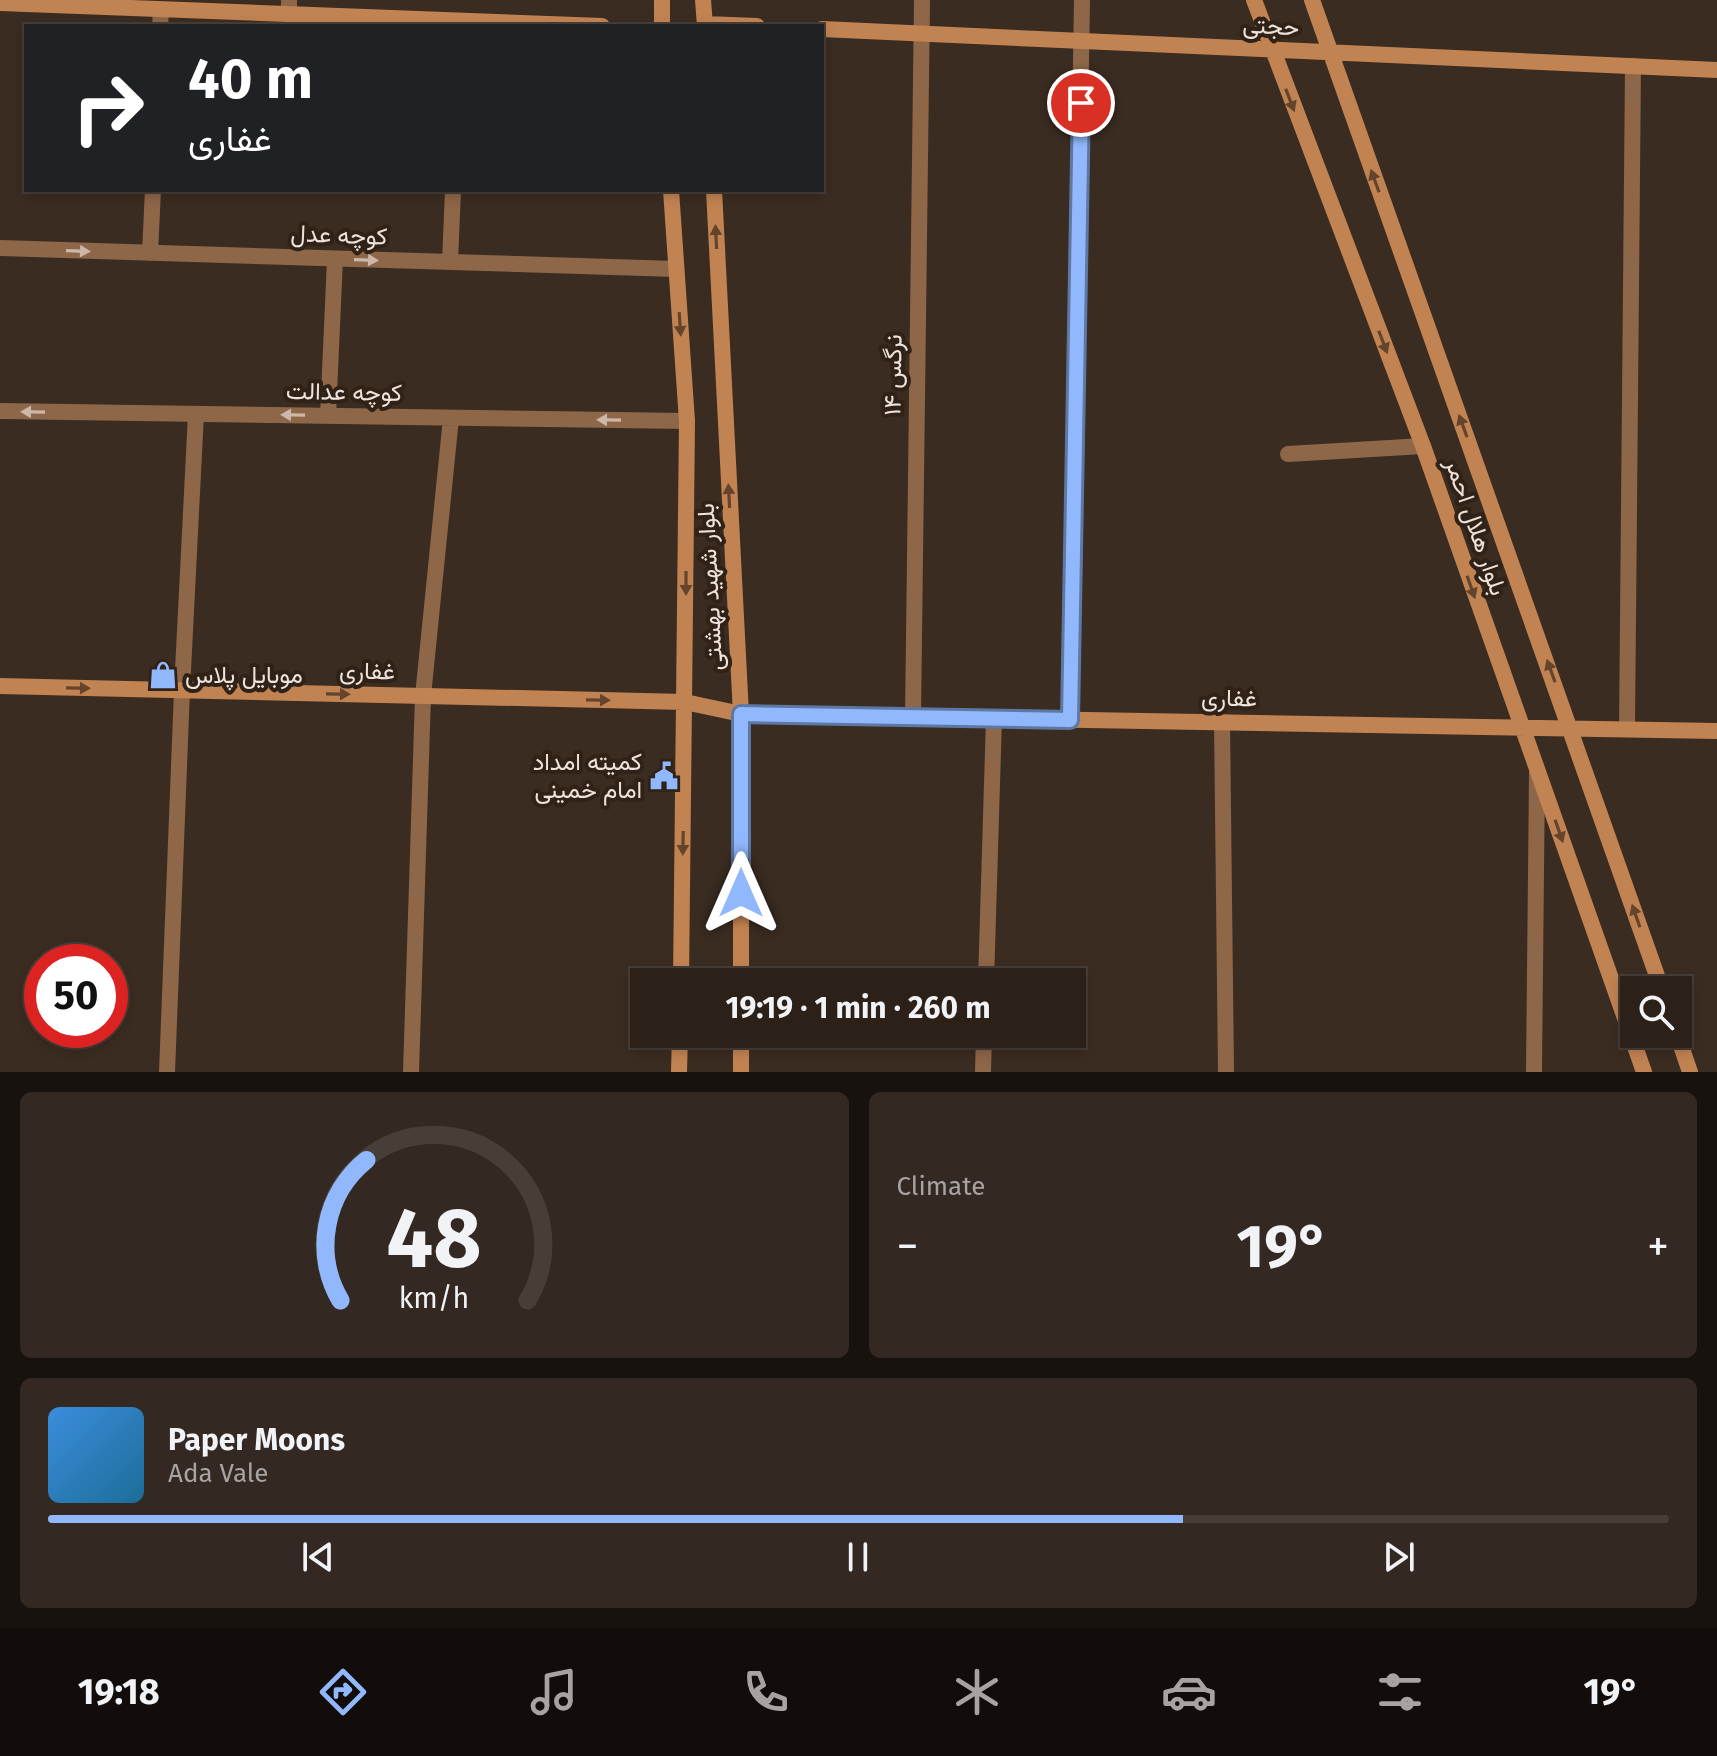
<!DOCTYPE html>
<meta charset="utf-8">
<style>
:root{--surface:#2c2119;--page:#342922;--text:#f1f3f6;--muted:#a6a3a2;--line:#483e38;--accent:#91b8fd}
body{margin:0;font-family:"Fira Sans",Vazirmatn,sans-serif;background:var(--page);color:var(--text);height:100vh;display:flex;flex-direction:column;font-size:30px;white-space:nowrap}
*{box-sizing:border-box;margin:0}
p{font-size:26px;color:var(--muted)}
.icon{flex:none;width:44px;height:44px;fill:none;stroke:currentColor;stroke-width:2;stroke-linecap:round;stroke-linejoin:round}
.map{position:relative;height:1072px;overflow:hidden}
.drawer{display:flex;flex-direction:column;gap:20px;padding:20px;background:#18120e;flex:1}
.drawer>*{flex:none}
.banner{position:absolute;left:24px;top:24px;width:800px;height:168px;border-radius:0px;box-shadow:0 4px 12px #0003,0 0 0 2px var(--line);background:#202124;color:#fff;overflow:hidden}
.fabs{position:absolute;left:1620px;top:976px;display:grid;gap:16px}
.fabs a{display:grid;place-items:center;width:72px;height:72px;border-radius:0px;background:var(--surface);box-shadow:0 4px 12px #0003,0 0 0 2px var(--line);font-size:40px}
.speed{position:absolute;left:24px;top:944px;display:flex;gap:16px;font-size:40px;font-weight:700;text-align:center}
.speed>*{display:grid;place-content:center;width:104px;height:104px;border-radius:50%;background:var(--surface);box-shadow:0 4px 12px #0003,0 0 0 2px var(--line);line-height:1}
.speed .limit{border:12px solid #d22;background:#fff;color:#111}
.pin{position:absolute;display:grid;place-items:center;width:68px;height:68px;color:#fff;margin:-34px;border:4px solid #fff;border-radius:50%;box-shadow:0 2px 8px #0007}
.me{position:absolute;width:88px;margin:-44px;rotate:0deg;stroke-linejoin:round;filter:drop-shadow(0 0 6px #0008)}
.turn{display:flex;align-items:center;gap:28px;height:168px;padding:0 32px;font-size:36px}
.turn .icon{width:104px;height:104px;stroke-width:2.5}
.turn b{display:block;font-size:56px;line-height:68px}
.big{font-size:60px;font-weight:700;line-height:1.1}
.drawer .tile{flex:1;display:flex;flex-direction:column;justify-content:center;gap:12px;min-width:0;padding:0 28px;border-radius:12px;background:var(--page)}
.drawer .dial{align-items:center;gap:0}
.dial svg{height:208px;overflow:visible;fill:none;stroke:var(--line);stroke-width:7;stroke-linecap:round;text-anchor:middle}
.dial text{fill:var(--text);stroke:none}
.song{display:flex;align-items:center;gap:24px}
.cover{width:96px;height:96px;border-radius:12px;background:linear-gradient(135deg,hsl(210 70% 55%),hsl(200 70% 35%))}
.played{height:8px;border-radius:4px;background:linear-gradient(90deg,var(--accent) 70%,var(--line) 70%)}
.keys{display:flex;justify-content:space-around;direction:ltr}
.heat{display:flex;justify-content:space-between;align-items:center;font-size:44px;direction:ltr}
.drawer .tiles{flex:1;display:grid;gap:20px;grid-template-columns:1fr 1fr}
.tile:last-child{grid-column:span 2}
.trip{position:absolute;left:630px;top:968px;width:456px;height:80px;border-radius:0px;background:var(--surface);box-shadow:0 4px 12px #0003,0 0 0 2px var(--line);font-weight:700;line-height:80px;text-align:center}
.menu{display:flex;height:128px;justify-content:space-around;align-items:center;background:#120d0a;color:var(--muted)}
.menu .icon{width:56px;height:56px}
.menu .on{color:var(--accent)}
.menu b{font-size:36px;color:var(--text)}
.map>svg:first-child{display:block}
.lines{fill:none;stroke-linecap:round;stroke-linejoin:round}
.lane{stroke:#8e6648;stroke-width:16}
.street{stroke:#8e6648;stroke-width:16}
.secondary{stroke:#c28352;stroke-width:16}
.oneway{fill:#64442c}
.oneway2{fill:#ccb7a8}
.route-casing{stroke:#5e78a4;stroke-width:20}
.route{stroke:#91b8fd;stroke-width:14}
.labels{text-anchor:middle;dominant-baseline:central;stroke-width:8;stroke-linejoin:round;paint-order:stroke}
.street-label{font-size:24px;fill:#ede3dc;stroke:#312217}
.poi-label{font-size:24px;fill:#ede3dc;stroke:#312217;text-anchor:start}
</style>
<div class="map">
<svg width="1717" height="1072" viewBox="0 0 1717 1072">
<rect width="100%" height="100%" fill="#3b2c21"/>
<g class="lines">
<!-- lane -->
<path class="lane" d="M1627,729L1633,66
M167,1072L182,690
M411,1072L423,696"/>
<!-- street -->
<path class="street" d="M289,0V12
M160,26L161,10
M0,248L676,269
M150,253L153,190
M450,262L453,190
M0,411L687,421
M328,416L335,259
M1288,454L1423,446
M182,690L196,414
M423,696L451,418
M913,717L922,0
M1070,720L1082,0
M1222,722L1226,1072
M986,982L994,718
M983,1072L984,1034
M1534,1072L1537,773"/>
<!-- secondary -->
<path class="secondary" d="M662,0V26
M703,0L705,26
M1254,0L1423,446L1644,1072
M1312,0L1662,990
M0,3L602,26
M705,24L757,26
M822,29L1717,70
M671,190L687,421L681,982
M714,190L741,714V982
M0,686L685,702L741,714L1717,731
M1677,1034L1690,1072
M679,1072L680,1034
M741,1072V1034"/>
</g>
<!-- one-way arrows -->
<defs><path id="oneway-solid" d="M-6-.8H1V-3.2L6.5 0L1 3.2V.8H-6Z" transform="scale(2)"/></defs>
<g class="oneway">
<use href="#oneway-solid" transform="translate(1290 100) rotate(69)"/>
<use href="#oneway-solid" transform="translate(1375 181) rotate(-110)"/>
<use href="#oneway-solid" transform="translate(716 237) rotate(-93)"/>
<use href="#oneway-solid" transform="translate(680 324) rotate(86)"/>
<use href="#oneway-solid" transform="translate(1383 342) rotate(69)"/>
<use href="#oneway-solid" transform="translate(1463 426) rotate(-110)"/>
<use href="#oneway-solid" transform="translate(729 496) rotate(-93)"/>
<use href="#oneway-solid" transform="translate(686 583) rotate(90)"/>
<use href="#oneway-solid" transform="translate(1471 587) rotate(71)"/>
<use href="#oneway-solid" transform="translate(1551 671) rotate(-110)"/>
<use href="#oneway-solid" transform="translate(78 688) rotate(1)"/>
<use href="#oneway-solid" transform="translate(338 694) rotate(1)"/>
<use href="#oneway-solid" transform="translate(598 700) rotate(1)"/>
<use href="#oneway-solid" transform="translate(1559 831) rotate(71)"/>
<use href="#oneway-solid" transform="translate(683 843) rotate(91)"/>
<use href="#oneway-solid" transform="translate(1636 916) rotate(-109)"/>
</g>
<g class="oneway2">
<use href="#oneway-solid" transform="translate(78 251) rotate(2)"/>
<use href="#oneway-solid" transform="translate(366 260) rotate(2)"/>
<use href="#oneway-solid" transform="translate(33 412) rotate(-179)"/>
<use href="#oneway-solid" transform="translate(293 415) rotate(-179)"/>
<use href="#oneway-solid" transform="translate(609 420) rotate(-179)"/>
</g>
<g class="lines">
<defs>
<path id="route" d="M741,893V714L1070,720L1081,103"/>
</defs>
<!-- route casing -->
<use href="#route" class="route-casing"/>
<!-- route -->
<use href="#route" class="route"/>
</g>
<!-- icons -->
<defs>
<symbol id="shop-bare" viewBox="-9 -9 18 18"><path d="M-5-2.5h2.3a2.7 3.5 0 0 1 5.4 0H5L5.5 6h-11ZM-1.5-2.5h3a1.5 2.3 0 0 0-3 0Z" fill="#91b8fd" stroke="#312217" stroke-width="2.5" paint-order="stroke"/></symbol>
<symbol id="civic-bare" viewBox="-9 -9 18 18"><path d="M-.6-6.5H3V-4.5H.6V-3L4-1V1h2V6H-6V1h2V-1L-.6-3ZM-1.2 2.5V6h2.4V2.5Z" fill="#91b8fd" stroke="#312217" stroke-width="2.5" paint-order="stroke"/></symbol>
</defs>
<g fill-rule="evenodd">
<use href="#shop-bare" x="143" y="655" width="40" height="40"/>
<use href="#civic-bare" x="644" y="756" width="40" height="40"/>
</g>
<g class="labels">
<!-- street labels -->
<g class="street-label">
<text transform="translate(1271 26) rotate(3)">حجتی</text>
<text transform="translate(339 235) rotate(2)">کوچه عدل</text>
<text transform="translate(893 375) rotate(-89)">نرگس ۱۴</text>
<text transform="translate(344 392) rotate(1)">کوچه عدالت</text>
<text transform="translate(1476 527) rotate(71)">بلوار هلال احمر</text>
<text transform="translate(710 587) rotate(-93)">بلوار شهید بهشتی</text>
<text transform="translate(367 671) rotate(1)">غفاری</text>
<text transform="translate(1229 698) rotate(1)">غفاری</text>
</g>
<!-- poi labels -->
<g class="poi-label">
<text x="185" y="675">موبایل پلاس</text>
<text x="642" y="762" text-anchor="end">کمیته امداد<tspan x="642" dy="28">امام خمینی</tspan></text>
</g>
</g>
</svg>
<div class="fabs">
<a><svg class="icon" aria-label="search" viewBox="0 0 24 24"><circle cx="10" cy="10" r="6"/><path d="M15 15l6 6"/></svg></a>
</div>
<div class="speed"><div class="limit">50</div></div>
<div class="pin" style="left:1081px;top:103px;background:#d93025"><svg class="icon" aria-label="arrive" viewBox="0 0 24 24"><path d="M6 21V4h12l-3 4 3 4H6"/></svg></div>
<svg class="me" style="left:741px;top:893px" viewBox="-20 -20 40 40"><path d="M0-17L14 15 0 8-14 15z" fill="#91b8fd" stroke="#fff" stroke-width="4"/></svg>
<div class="trip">19:19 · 1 min · 260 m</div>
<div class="banner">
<div class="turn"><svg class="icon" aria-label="right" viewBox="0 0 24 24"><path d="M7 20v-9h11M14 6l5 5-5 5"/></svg><div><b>40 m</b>غفاری</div></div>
</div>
</div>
<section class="drawer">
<div class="tiles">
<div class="tile dial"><svg viewBox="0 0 100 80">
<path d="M14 69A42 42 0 1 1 86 69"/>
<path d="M14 69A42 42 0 0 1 24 15" stroke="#91b8fd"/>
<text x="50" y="56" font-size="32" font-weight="700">48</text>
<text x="50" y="72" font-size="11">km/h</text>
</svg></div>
<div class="tile"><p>Climate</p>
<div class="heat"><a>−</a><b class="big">19°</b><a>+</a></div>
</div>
<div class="tile">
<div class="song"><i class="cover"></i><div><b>Paper Moons</b><p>Ada Vale</p></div></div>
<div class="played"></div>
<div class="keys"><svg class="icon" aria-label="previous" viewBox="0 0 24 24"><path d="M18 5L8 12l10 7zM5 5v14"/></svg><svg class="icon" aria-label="pause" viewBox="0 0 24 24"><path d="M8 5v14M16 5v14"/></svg><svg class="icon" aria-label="next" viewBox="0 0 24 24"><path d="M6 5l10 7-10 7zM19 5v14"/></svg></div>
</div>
</div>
</section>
<nav class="menu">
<b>19:18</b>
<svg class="icon on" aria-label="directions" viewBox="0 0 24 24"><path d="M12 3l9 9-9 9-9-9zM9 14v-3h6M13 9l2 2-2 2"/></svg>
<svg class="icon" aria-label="music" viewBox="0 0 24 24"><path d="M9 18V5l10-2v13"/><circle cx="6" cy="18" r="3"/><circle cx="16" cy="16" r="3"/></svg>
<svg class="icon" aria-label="phone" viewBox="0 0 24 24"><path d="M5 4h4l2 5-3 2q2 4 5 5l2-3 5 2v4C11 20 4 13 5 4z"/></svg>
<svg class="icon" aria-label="climate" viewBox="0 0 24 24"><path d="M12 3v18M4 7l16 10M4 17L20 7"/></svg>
<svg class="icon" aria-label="car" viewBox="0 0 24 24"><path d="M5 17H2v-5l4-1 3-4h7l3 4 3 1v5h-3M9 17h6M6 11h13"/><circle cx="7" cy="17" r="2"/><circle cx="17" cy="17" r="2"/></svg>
<svg class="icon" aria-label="filters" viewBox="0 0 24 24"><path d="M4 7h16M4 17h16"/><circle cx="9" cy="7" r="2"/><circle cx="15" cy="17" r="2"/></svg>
<b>19°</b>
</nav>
